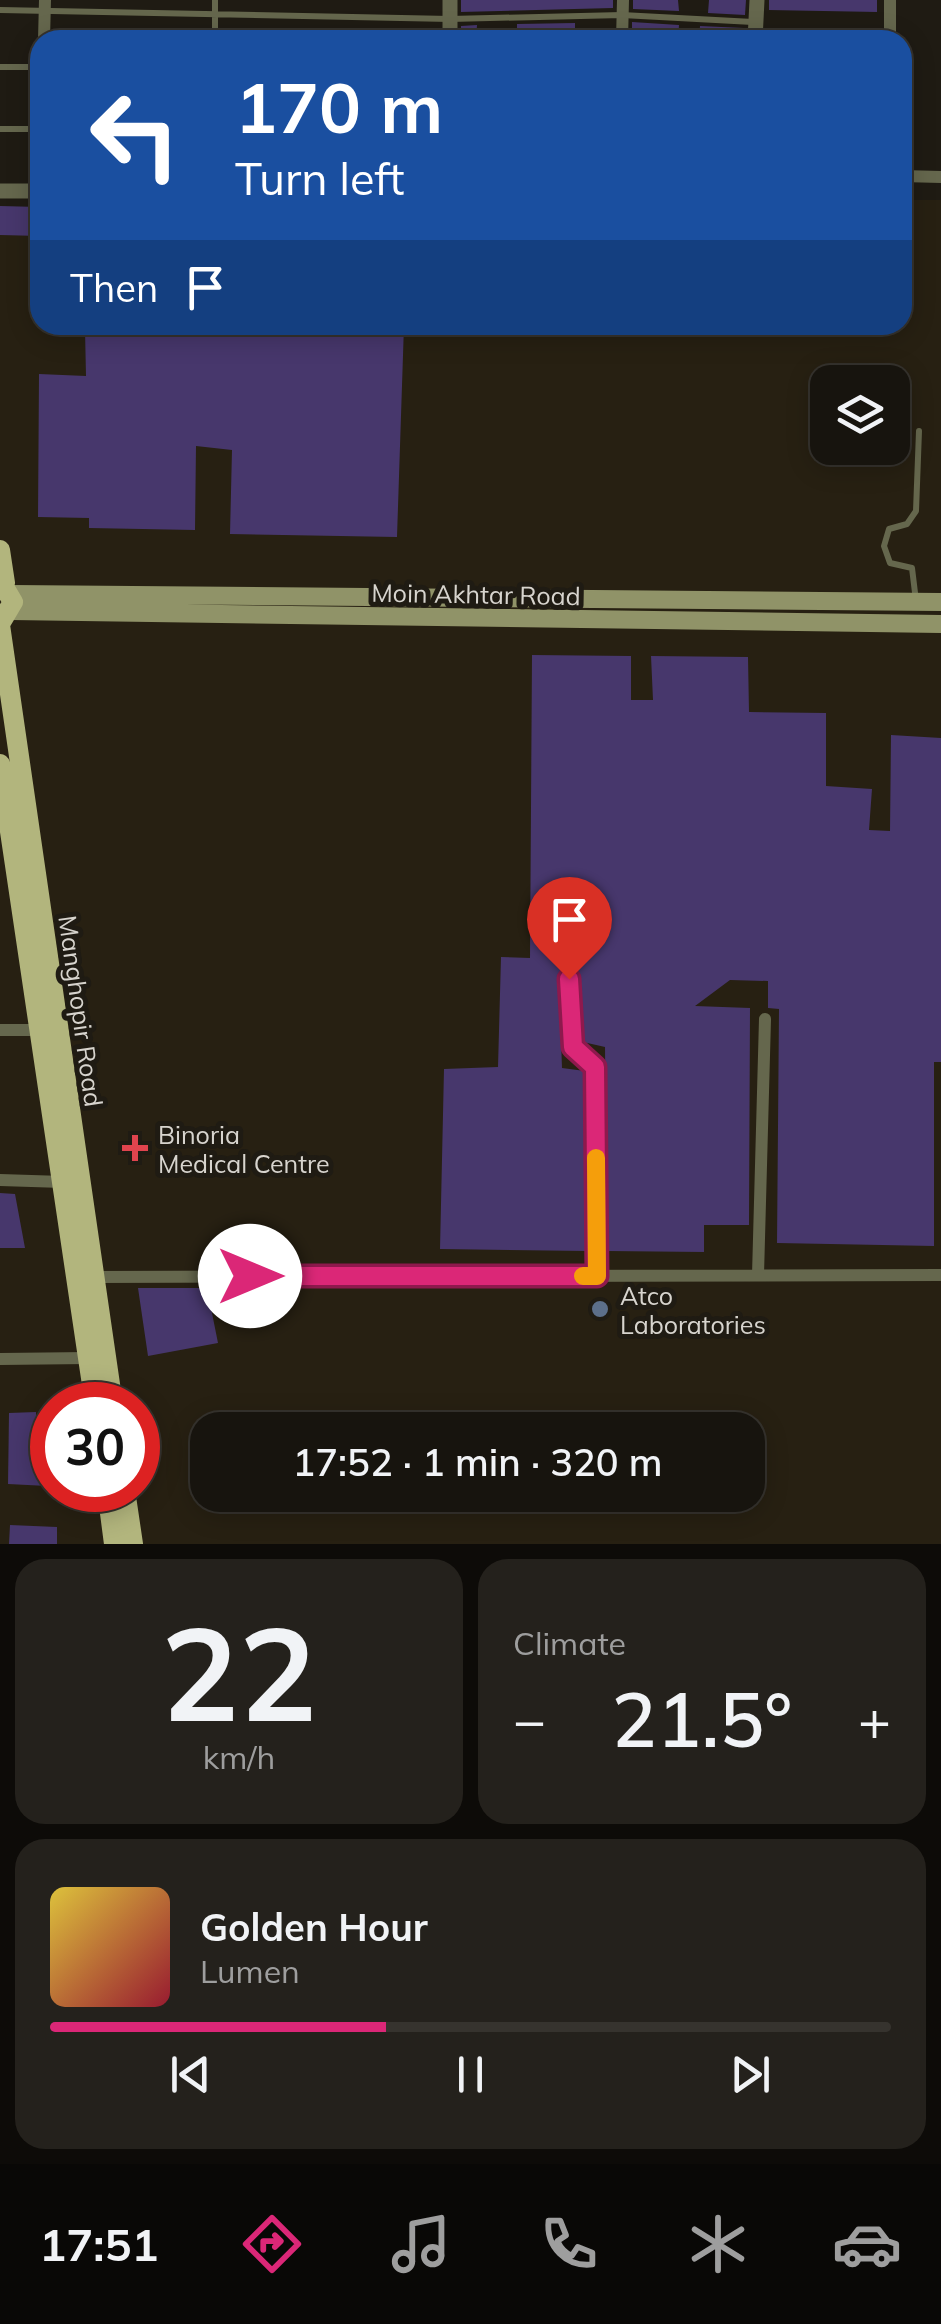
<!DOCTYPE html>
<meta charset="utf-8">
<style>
:root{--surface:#17140e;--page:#24211c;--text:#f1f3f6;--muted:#9e9e9e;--line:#36332e;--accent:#db2777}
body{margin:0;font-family:Mulish,sans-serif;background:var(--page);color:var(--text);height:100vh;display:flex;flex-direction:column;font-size:38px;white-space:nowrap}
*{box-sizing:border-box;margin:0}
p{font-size:32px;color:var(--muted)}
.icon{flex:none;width:55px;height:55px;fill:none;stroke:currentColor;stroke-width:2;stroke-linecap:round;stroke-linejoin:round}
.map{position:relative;height:1544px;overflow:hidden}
.sheet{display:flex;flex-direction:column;gap:15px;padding:15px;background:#0d0b08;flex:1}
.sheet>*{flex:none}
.top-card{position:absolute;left:30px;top:30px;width:882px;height:305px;border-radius:30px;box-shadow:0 5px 25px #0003,0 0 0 2px var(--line);background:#1a4fa0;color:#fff;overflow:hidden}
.controls{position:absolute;left:810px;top:365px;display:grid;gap:20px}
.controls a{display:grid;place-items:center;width:100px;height:100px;border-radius:20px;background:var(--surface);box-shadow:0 5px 25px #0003,0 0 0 2px var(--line);font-size:50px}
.speed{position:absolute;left:30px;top:1382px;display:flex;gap:20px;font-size:50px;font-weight:700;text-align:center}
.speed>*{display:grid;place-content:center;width:130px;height:130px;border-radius:50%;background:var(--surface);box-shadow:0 5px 25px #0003,0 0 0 2px var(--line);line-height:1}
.speed .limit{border:15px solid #d22;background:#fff;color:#111}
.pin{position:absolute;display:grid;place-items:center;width:85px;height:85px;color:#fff;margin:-102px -42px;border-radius:50% 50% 50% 0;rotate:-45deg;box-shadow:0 0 10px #0007}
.pin .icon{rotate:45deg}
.me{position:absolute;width:110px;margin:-55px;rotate:90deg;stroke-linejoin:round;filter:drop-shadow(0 0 8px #0008)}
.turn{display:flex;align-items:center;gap:35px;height:210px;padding:0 40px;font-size:45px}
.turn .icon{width:130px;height:130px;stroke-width:2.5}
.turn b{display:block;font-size:70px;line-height:85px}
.then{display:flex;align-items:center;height:95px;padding:0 40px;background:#0003;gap:20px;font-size:38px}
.big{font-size:75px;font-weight:600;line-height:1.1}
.sheet .tile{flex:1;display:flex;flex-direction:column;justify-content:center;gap:15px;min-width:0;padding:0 35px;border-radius:30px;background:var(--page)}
.sheet .dial{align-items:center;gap:0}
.dial b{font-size:130px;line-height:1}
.song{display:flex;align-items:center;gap:30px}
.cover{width:120px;height:120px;border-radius:15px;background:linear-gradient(135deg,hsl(50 70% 55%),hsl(350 70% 35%))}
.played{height:10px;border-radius:5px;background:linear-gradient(90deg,var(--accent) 40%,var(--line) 40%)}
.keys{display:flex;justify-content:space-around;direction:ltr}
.heat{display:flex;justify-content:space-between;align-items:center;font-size:55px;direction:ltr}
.sheet .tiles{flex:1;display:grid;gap:15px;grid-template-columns:1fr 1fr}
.tile:last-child{grid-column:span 2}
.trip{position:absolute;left:190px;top:1412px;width:575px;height:100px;border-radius:30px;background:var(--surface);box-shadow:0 5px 25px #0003,0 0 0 2px var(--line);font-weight:600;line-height:100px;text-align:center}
.tab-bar{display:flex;height:160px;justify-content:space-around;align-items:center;background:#090806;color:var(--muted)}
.tab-bar .icon{width:70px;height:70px}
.tab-bar .on{color:var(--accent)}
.tab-bar b{font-size:45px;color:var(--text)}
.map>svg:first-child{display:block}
.built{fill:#272012;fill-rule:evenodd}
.building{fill:#47376c}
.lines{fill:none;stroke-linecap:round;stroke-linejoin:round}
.service{stroke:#65674d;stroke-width:6}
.minor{stroke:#65674d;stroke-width:12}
.tertiary{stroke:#65674d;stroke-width:15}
.secondary{stroke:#909368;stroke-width:18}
.primary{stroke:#b2b57d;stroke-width:20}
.route-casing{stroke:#8e194d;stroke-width:25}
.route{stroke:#db2777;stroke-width:18}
.slow{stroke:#f59e0b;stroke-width:18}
.health-dot{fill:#e0444e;stroke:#1f1b13;stroke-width:4}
.service-dot{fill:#5c6f8a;stroke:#1f1b13;stroke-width:4}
.labels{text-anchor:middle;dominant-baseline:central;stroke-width:10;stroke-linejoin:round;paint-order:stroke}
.street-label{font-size:25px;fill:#d7d4ce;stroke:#1f1b13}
.poi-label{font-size:25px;fill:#d7d4ce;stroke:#1f1b13;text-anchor:start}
</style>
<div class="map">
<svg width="941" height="1544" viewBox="0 0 941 1544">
<rect width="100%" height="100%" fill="#1f1b13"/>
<!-- built -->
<path class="built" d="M903,200H941V1544H0V211L40,210V325H902ZM828,382H892V448H828ZM52,1405H138V1490H52ZM208,1430H748V1495H208Z"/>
<!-- building -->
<path class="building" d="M461,0H613V8L461,12Z
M633,0H678L679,11L633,9Z
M709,0H746L745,15L708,13Z
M769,0H877V12L769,10Z
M632,22L679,25L678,40H632Z
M575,23V40H517V24Z
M461,26L477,25L476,40H461Z
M700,26L744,28V40H699Z
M0,206L40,207V236L0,235Z
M197,325H404L397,537L230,534L232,450L196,446L195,530L89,528V518L38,517L39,374L86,376L85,330L197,336Z
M532,655L631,656V700H653L651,656L748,657L749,712L826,713V786L872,789L869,830L890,831L891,735L941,738V1062H934V1246L777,1243L779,1009L768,1008V981L730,980L695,1006L750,1008L749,1225H704V1252L607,1251L605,1047L583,1042L579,977L569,969L559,980L562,1068L585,1071L587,1251L440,1249L444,1069L498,1067L501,957L530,958Z
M0,1193L15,1194L25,1248H0Z
M138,1288H207L218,1343L148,1356Z
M36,1412V1432H47V1486L8,1484L9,1413Z
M10,1525L57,1527V1544H9Z"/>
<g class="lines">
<!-- service -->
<path class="service" d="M215,0V40
M0,10L450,19L622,15L753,22
M0,67H40
M0,129H40
M916,601L912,568L890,563L884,546L889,529L907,524L916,511L919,431"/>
<!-- minor -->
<path class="minor" d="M44,40L45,0
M622,40L623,0
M890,40V0
M902,176L941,177
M569,979L573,1047L595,1067L597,1276
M0,1030H41
M0,1180L63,1182
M758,1275L765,1019
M96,1277L941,1275
M0,1359L88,1358"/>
<!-- tertiary -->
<path class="tertiary" d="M450,40V0
M755,40L757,0
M0,191H40"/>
<!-- secondary -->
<path class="secondary" d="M11,594L941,602
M11,611L941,624"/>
<!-- primary -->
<path class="primary" d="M0,550L5,583
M0,580L13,602L0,624
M0,625L113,1405
M0,764L95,1405
M107,1490L114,1544
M125,1490L133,1544"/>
</g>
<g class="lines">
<defs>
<path id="route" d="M250,1276H597L595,1067L573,1047L569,979"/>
</defs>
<!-- route casing -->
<use href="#route" class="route-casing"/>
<!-- route -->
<use href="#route" class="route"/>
<!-- slow -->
<path class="slow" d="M583,1276H597L596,1158"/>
</g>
<!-- markers -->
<path class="health-dot" d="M130 1133h10v10h10v10h-10v10h-10v-10h-10v-10h10z"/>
<circle class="service-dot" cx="600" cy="1309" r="10"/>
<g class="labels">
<!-- street labels -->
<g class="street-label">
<text transform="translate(476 594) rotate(1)">Moin Akhtar Road</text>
<text transform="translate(81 1011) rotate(82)">Manghopir Road</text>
</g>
<!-- poi labels -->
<g class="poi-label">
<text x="158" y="1134">Binoria<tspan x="158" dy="29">Medical Centre</tspan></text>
<text x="620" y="1295">Atco<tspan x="620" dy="29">Laboratories</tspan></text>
</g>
</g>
</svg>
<div class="controls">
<a><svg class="icon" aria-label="layers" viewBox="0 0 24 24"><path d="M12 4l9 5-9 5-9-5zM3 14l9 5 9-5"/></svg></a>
</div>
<div class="speed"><div class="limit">30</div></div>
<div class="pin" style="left:569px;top:979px;background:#d93025"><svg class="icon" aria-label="arrive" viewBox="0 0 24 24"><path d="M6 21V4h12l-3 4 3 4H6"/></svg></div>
<svg class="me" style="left:250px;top:1276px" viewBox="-20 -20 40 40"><circle r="19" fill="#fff"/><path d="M0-13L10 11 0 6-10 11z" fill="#db2777"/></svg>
<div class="trip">17:52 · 1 min · 320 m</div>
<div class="top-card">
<div class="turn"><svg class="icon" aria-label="left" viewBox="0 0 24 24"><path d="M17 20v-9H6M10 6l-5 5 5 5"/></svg><div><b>170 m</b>Turn left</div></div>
<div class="then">Then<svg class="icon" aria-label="arrive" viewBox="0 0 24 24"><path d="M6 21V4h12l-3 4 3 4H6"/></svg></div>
</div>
</div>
<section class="sheet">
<div class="tiles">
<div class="tile dial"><b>22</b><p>km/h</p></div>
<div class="tile"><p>Climate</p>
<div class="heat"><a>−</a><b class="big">21.5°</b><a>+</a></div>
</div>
<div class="tile">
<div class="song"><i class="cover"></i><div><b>Golden Hour</b><p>Lumen</p></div></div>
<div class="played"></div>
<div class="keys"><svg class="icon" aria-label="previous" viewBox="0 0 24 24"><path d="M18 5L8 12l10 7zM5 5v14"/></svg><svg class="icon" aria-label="pause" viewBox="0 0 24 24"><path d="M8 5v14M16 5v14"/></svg><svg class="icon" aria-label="next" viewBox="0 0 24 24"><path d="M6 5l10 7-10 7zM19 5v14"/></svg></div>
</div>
</div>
</section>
<nav class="tab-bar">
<b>17:51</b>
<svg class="icon on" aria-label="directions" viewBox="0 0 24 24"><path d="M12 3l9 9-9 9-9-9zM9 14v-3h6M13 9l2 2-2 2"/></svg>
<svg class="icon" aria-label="music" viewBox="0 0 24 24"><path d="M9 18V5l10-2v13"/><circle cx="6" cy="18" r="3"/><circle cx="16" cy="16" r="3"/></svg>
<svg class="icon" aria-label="phone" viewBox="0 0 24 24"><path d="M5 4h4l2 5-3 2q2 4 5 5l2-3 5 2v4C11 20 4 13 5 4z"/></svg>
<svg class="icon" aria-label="climate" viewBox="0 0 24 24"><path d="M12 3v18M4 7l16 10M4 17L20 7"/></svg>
<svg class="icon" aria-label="car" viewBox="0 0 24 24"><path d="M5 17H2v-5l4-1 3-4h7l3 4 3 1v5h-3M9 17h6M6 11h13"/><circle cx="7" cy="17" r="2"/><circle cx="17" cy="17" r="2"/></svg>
</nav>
